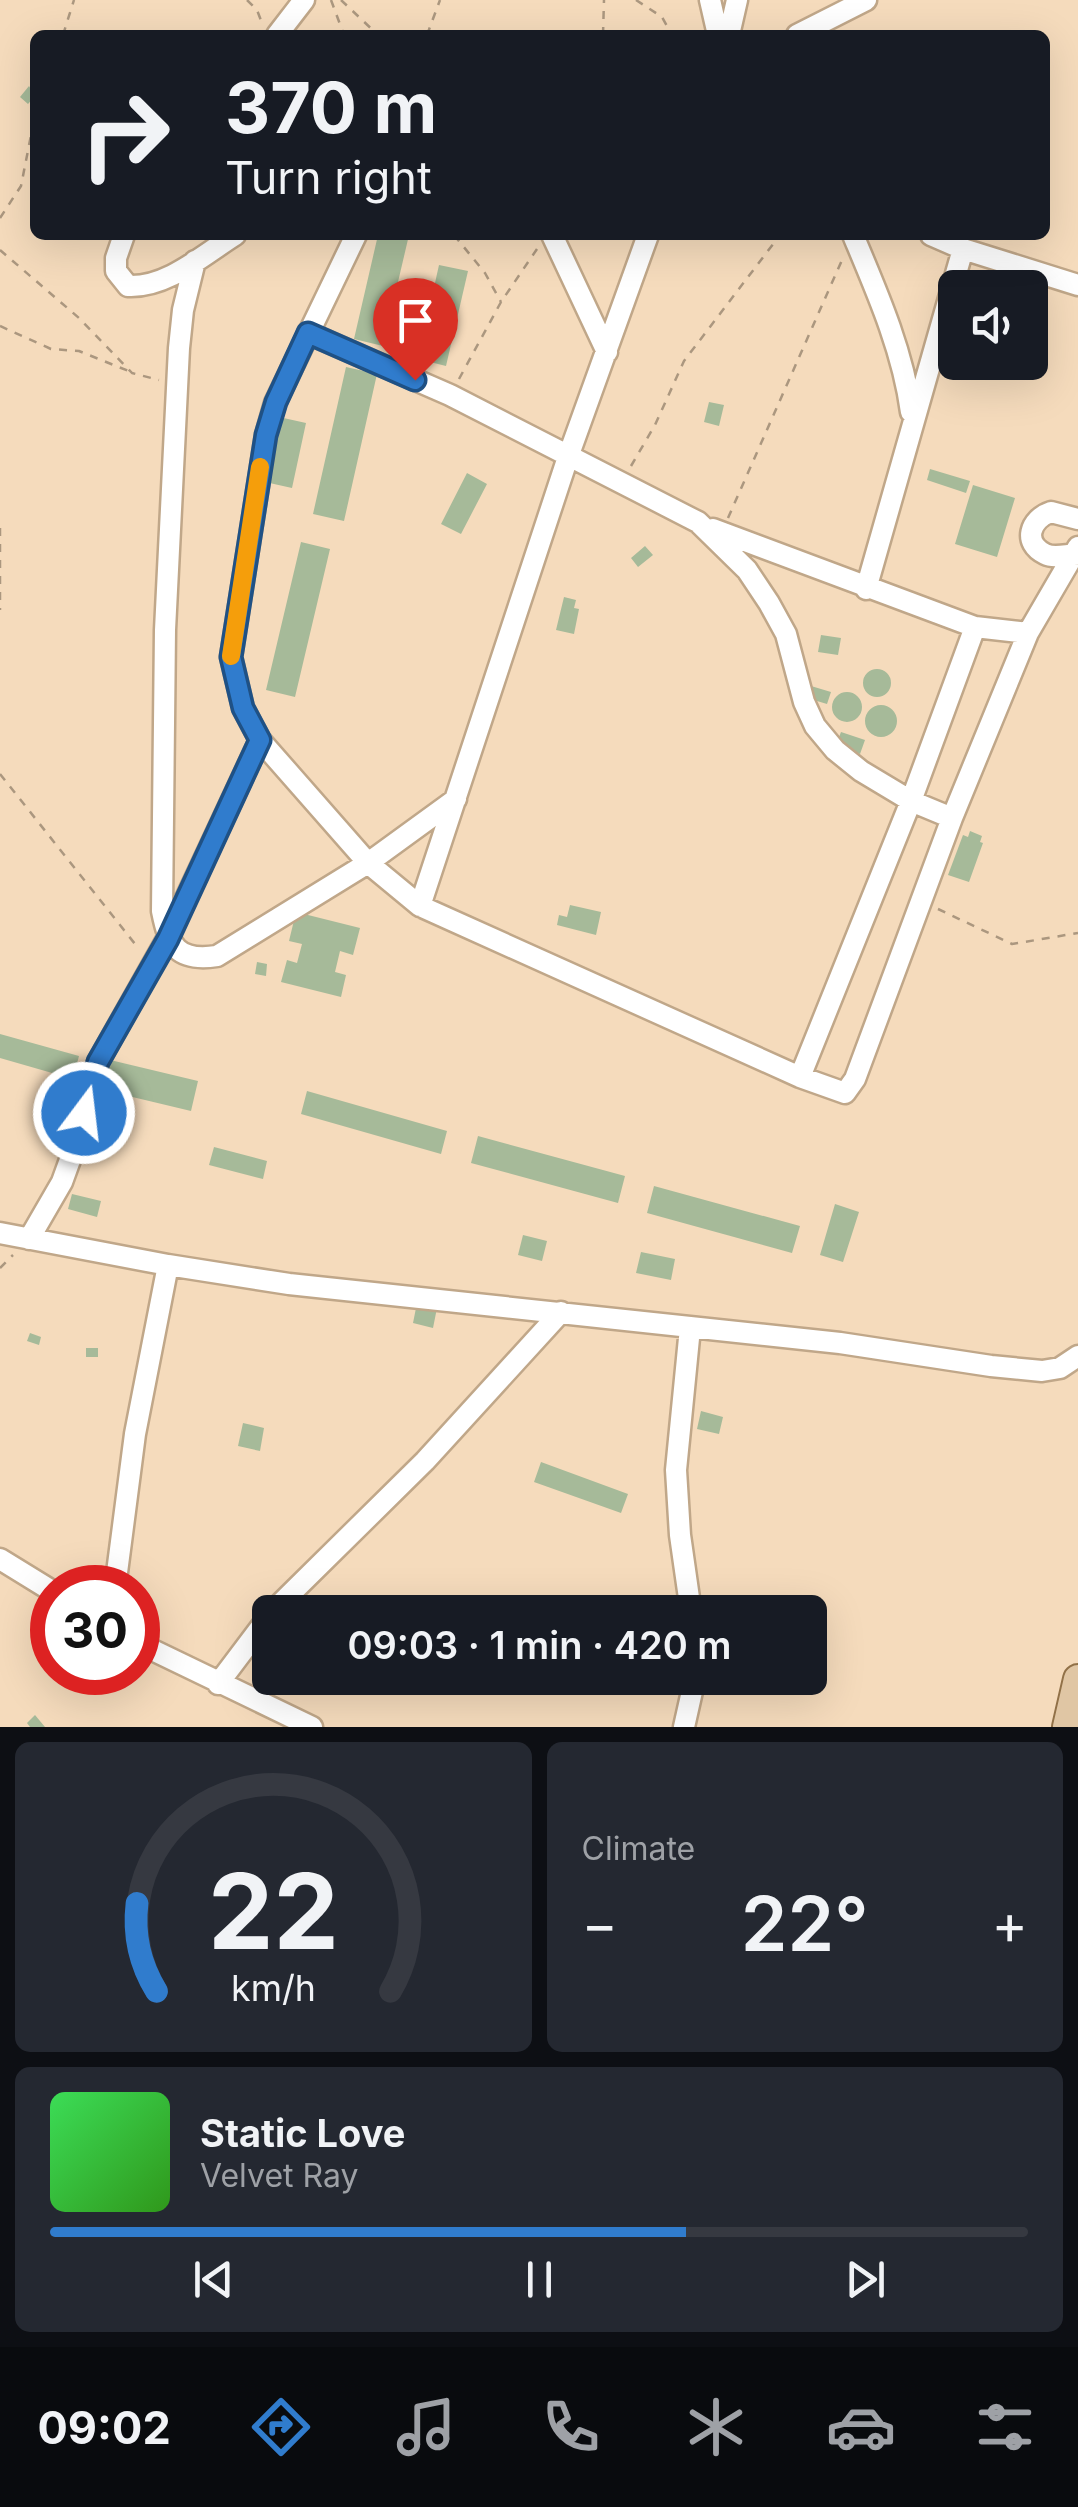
<!DOCTYPE html>
<meta charset="utf-8">
<style>
:root{--surface:#171b24;--page:#242831;--text:#f1f3f6;--muted:#9ea1a6;--line:#363941;--accent:#307ccd}
body{margin:0;font-family:Inter,sans-serif;background:var(--page);color:var(--text);height:100vh;display:flex;flex-direction:column;font-size:38px;white-space:nowrap}
*{box-sizing:border-box;margin:0}
p{font-size:32px;color:var(--muted)}
.icon{flex:none;width:55px;height:55px;fill:none;stroke:currentColor;stroke-width:2;stroke-linecap:round;stroke-linejoin:round}
.map{position:relative;height:1727px;overflow:hidden}
.sheet{display:flex;flex-direction:column;gap:15px;padding:15px;background:#0d0f14;flex:1}
.sheet>*{flex:none}
.banner{position:absolute;left:30px;top:30px;width:1020px;height:210px;border-radius:15px;box-shadow:0 10px 40px #0002;background:#171b24;color:var(--text);overflow:hidden}
.buttons{position:absolute;left:938px;top:270px;display:grid;gap:20px}
.buttons a{display:grid;place-items:center;width:110px;height:110px;border-radius:15px;background:var(--surface);box-shadow:0 10px 40px #0002;font-size:50px}
.speed{position:absolute;left:30px;top:1565px;display:flex;gap:20px;font-size:50px;font-weight:700;text-align:center}
.speed>*{display:grid;place-content:center;width:130px;height:130px;border-radius:50%;background:var(--surface);box-shadow:0 10px 40px #0002;line-height:1}
.speed .limit{border:15px solid #d22;background:#fff;color:#111}
.pin{position:absolute;display:grid;place-items:center;width:85px;height:85px;color:#fff;margin:-102px -42px;border-radius:50% 50% 50% 0;rotate:-45deg;box-shadow:0 0 10px #0007}
.pin .icon{rotate:45deg}
.me{position:absolute;width:110px;margin:-55px;rotate:15deg;stroke-linejoin:round;filter:drop-shadow(0 0 8px #0008)}
.turn{display:flex;align-items:center;gap:35px;height:210px;padding:0 30px;font-size:45px}
.turn .icon{width:130px;height:130px;stroke-width:2.5}
.turn b{display:block;font-size:70px;line-height:85px}
.big{font-size:75px;font-weight:600;line-height:1.1}
.sheet .tile{flex:1;display:flex;flex-direction:column;justify-content:center;gap:15px;min-width:0;padding:0 35px;border-radius:15px;background:var(--page)}
.sheet .dial{align-items:center;gap:0}
.dial svg{height:260px;overflow:visible;fill:none;stroke:var(--line);stroke-width:7;stroke-linecap:round;text-anchor:middle}
.dial text{fill:var(--text);stroke:none}
.song{display:flex;align-items:center;gap:30px}
.cover{width:120px;height:120px;border-radius:15px;background:linear-gradient(135deg,hsl(130 70% 55%),hsl(110 70% 35%))}
.played{height:10px;border-radius:5px;background:linear-gradient(90deg,var(--accent) 65%,var(--line) 65%)}
.keys{display:flex;justify-content:space-around;direction:ltr}
.heat{display:flex;justify-content:space-between;align-items:center;font-size:55px;direction:ltr}
.sheet .tiles{flex:1;display:grid;gap:15px;grid-template-columns:1fr 1fr}
.tile:last-child{grid-column:span 2}
.trip{position:absolute;left:252px;top:1595px;width:575px;height:100px;border-radius:15px;background:var(--surface);box-shadow:0 10px 40px #0002;font-weight:600;line-height:100px;text-align:center}
.dock{display:flex;height:160px;justify-content:space-around;align-items:center;background:#090b0e;color:var(--muted)}
.dock .icon{width:70px;height:70px}
.dock .selected{color:var(--accent)}
.dock b{font-size:45px;color:var(--text)}
.map>svg:first-child{display:block}
.building{fill:#a6ba99}
.lines{fill:none;stroke-linecap:round;stroke-linejoin:round}
.minor-casing{stroke:#c0a789;stroke-width:25}
.major-casing{stroke:#917148;stroke-width:32}
.path{stroke:#ab977f;stroke-width:2.5;stroke-dasharray:8 8;stroke-linecap:butt}
.minor{stroke:#fff;stroke-width:20}
.major{stroke:#e0c6a4;stroke-width:28}
.route-casing{stroke:#1f5185;stroke-width:25}
.route{stroke:#307ccd;stroke-width:18}
.slow{stroke:#f59e0b;stroke-width:18}
</style>
<div class="map">
<svg width="1078" height="1727" viewBox="0 0 1078 1727">
<rect width="100%" height="100%" fill="#f5dbbc"/>
<!-- building -->
<path class="building" d="M29,86L35,96L28,104L20,97Z
M378,235H409L383,346L354,339Z
M439,265L468,271L446,366L418,359Z
M346,367L377,374L344,521L313,514Z
M709,402L724,405L719,426L704,422Z
M279,417L306,423L292,488L265,482Z
M930,469L970,481L966,493L927,480Z
M467,473L487,484L461,534L441,524Z
M973,485L1015,498L997,557L955,544Z
M301,542L330,549L295,697L266,690Z
M645,546L653,555L638,567L631,558Z
M564,597L576,600L574,608L579,609L574,634L556,630Z
M821,635L841,638L838,655L818,652Z
M863 683a14 14 0 1 1 28 0a14 14 0 1 1-28 0Z
M811,686L831,692L827,704L807,698Z
M832 707a15 15 0 1 1 30 0a15 15 0 1 1-30 0Z
M865 721a16 16 0 1 1 32 0a16 16 0 1 1-32 0Z
M841,732L865,740L860,754L836,745Z
M970,831L982,836L980,842L983,843L969,882L948,875L963,835L968,837Z
M570,905L601,912L596,935L557,925L559,915L567,917Z
M296,912L360,928L353,955L340,951L335,972L346,975L341,997L281,982L287,960L297,963L302,944L289,941Z
M257,962L267,964L266,976L255,974Z
M0,1034L79,1056L73,1079L0,1058Z
M106,1059L198,1081L191,1111L99,1089Z
M307,1091L447,1131L441,1154L301,1114Z
M478,1136L625,1176L618,1203L471,1163Z
M214,1147L267,1161L263,1179L209,1165Z
M654,1186L800,1226L792,1253L647,1213Z
M72,1194L101,1201L97,1217L68,1209Z
M835,1204L859,1212L843,1262L820,1255Z
M523,1235L547,1241L542,1261L518,1255Z
M641,1252L675,1259L671,1280L636,1273Z
M418,1298L438,1303L433,1328L413,1323Z
M30,1333L41,1337L39,1345L27,1341Z
M86,1348H98V1357H86Z
M701,1411L723,1417L719,1434L697,1429Z
M243,1423L264,1428L260,1451L238,1446Z
M541,1462L628,1494L621,1513L534,1482Z
M35,1715L45,1727H30L27,1723Z"/>
<g class="lines">
<defs>
<path id="minor" d="M710,0L718,35
M277,35L304,0
M729,35L737,0
M797,35L866,0
M124,235L116,258V271L128,286C167,288 203,255 235,235
M356,235L275,403L266,435L231,657L243,708L260,740L368,863L420,906
M552,235L607,352
M648,235L568,457L420,906L800,1077L845,1093L855,1079L952,818L1028,633L1078,547
M853,235C877,292 903,351 911,412
M931,235L963,249L1078,285
M195,261L183,310L179,348L165,630L162,911C169,946 177,962 217,956L368,863L456,799
M308,333L450,395L698,522L747,570L769,603L786,634L804,702L815,726L835,750L861,771L911,801L952,818
M1078,519L1051,512C1030,519 1022,543 1045,554C1055,559 1067,554 1078,554
M713,529L975,627L1028,633
M866,589L963,249
M800,1077L911,801L975,627
M0,1233L168,1265L289,1284L840,1343L991,1366L1042,1371L1060,1368L1078,1356
M29,1239L62,1182L75,1146L98,1062L167,939L260,740
M690,1328L676,1470L680,1535L691,1612
M0,1559L52,1591
M115,1588L135,1434L168,1265
M272,1612L425,1461L561,1312
M138,1643L312,1727
M218,1684L270,1615
M684,1727L695,1678"/>
<path id="major" d="M1067,1727L1078,1679"/>
</defs>
<!-- minor casing -->
<use href="#minor" class="minor-casing"/>
<!-- major casing -->
<use href="#major" class="major-casing"/>
<!-- path -->
<path class="path" d="M247,0L257,10L262,23
M331,0L344,35
M341,0L378,35
M636,0L662,17L672,35
M63,35L74,0
M427,35L440,0
M603,35L604,0
M0,218L21,186L35,115
M454,235L485,273L501,302
M0,250L79,318L132,373L159,380
M0,326L51,349L79,351L131,372
M459,379L501,302L537,249
M631,466L655,425L684,361L780,235
M728,518L842,260
M0,528V610
M0,774L139,949
M938,909L1012,944L1078,933
M0,1268L13,1255"/>
<!-- minor -->
<use href="#minor" class="minor"/>
<!-- major -->
<use href="#major" class="major"/>
</g>
<g class="lines">
<defs>
<path id="route" d="M84,1113L98,1062L168,939L260,740L243,708L231,657L266,435L276,402L308,333L415,380"/>
</defs>
<!-- route casing -->
<use href="#route" class="route-casing"/>
<!-- route -->
<use href="#route" class="route"/>
<!-- slow -->
<path class="slow" d="M231,656L260,467"/>
</g>
</svg>
<div class="buttons">
<a><svg class="icon" aria-label="sound" viewBox="0 0 24 24"><path d="M4 9h4l5-4v14l-5-4H4zM17 9q2 3 0 6"/></svg></a>
</div>
<div class="speed"><div class="limit">30</div></div>
<div class="pin" style="left:415px;top:380px;background:#d93025"><svg class="icon" aria-label="arrive" viewBox="0 0 24 24"><path d="M6 21V4h12l-3 4 3 4H6"/></svg></div>
<svg class="me" style="left:84px;top:1113px" viewBox="-20 -20 40 40"><circle r="17" fill="#307ccd" stroke="#fff" stroke-width="3"/><path d="M0-11L8 9 0 5-8 9z" fill="#fff"/></svg>
<div class="trip">09:03 · 1 min · 420 m</div>
<div class="banner">
<div class="turn"><svg class="icon" aria-label="right" viewBox="0 0 24 24"><path d="M7 20v-9h11M14 6l5 5-5 5"/></svg><div><b>370 m</b>Turn right</div></div>
</div>
</div>
<section class="sheet">
<div class="tiles">
<div class="tile dial"><svg viewBox="0 0 100 80">
<path d="M14 69A42 42 0 1 1 86 69"/>
<path d="M14 69A42 42 0 0 1 8 42" stroke="#307ccd"/>
<text x="50" y="56" font-size="32" font-weight="700">22</text>
<text x="50" y="72" font-size="11">km/h</text>
</svg></div>
<div class="tile"><p>Climate</p>
<div class="heat"><a>−</a><b class="big">22°</b><a>+</a></div>
</div>
<div class="tile">
<div class="song"><i class="cover"></i><div><b>Static Love</b><p>Velvet Ray</p></div></div>
<div class="played"></div>
<div class="keys"><svg class="icon" aria-label="previous" viewBox="0 0 24 24"><path d="M18 5L8 12l10 7zM5 5v14"/></svg><svg class="icon" aria-label="pause" viewBox="0 0 24 24"><path d="M8 5v14M16 5v14"/></svg><svg class="icon" aria-label="next" viewBox="0 0 24 24"><path d="M6 5l10 7-10 7zM19 5v14"/></svg></div>
</div>
</div>
</section>
<nav class="dock">
<b>09:02</b>
<svg class="icon selected" aria-label="directions" viewBox="0 0 24 24"><path d="M12 3l9 9-9 9-9-9zM9 14v-3h6M13 9l2 2-2 2"/></svg>
<svg class="icon" aria-label="music" viewBox="0 0 24 24"><path d="M9 18V5l10-2v13"/><circle cx="6" cy="18" r="3"/><circle cx="16" cy="16" r="3"/></svg>
<svg class="icon" aria-label="phone" viewBox="0 0 24 24"><path d="M5 4h4l2 5-3 2q2 4 5 5l2-3 5 2v4C11 20 4 13 5 4z"/></svg>
<svg class="icon" aria-label="climate" viewBox="0 0 24 24"><path d="M12 3v18M4 7l16 10M4 17L20 7"/></svg>
<svg class="icon" aria-label="car" viewBox="0 0 24 24"><path d="M5 17H2v-5l4-1 3-4h7l3 4 3 1v5h-3M9 17h6M6 11h13"/><circle cx="7" cy="17" r="2"/><circle cx="17" cy="17" r="2"/></svg>
<svg class="icon" aria-label="filters" viewBox="0 0 24 24"><path d="M4 7h16M4 17h16"/><circle cx="9" cy="7" r="2"/><circle cx="15" cy="17" r="2"/></svg>
</nav>
